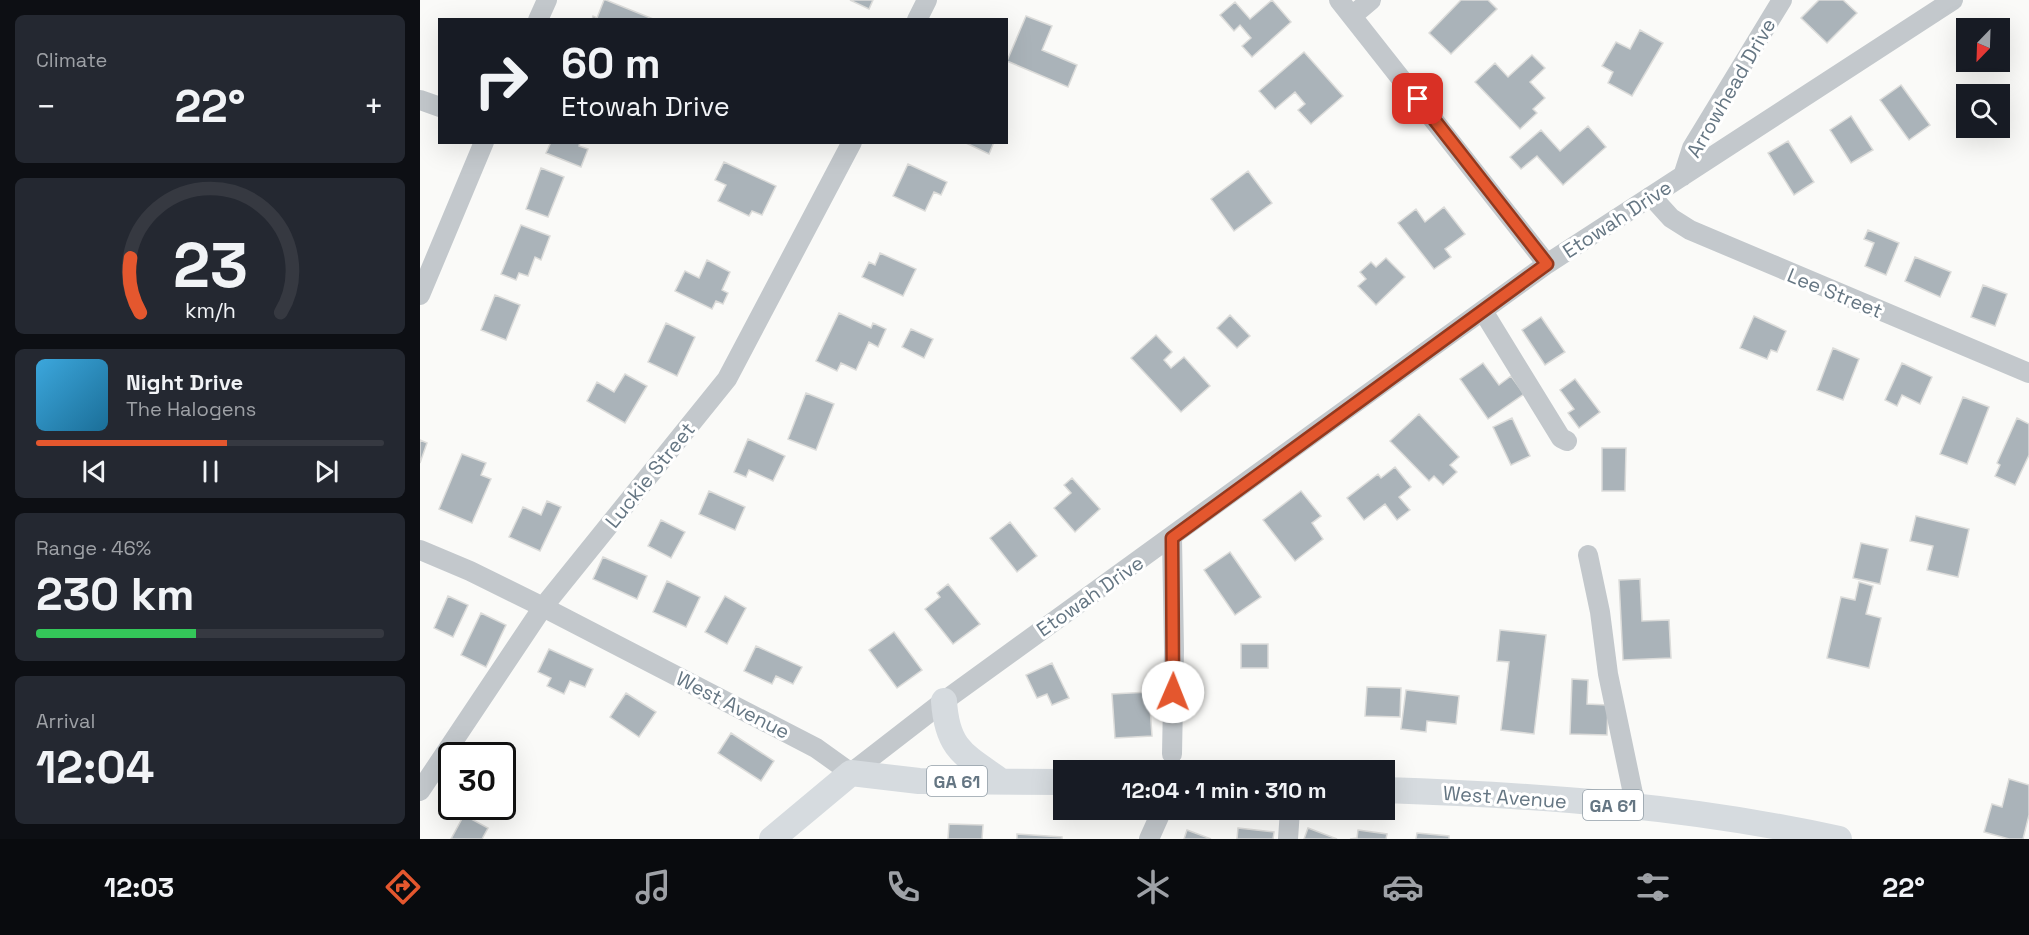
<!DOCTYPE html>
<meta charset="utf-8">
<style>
:root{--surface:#171b24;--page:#242831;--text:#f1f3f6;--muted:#9ea1a6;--line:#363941;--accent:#e4572e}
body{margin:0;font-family:"Space Grotesk",sans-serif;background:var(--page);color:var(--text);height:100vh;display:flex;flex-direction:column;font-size:22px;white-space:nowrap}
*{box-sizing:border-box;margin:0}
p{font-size:20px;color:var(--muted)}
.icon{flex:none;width:33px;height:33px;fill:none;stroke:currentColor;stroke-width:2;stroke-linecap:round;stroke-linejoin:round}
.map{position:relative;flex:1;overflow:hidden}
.details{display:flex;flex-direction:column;gap:15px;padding:15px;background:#0d0f14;width:420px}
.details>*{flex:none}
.hud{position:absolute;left:18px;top:18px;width:570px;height:126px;border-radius:0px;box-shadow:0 6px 24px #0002;background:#171b24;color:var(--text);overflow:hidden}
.needle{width:39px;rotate:203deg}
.tools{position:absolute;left:1536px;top:18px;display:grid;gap:12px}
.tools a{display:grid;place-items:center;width:54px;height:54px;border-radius:0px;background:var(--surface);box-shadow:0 6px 24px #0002;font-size:30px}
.speed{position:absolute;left:18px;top:742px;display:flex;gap:12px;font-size:30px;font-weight:700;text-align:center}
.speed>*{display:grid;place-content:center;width:78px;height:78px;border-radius:50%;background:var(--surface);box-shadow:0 6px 24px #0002;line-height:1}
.speed .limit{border:3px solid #111;border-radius:9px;background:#fff;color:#111}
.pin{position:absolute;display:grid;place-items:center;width:51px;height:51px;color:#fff;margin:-26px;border-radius:12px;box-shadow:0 3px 9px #0006}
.me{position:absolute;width:66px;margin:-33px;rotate:1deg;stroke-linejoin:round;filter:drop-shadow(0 0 4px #0008)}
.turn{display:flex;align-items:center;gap:21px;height:126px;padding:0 24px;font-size:27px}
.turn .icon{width:78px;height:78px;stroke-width:2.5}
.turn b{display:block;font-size:42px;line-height:51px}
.big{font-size:45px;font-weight:600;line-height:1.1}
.details .tile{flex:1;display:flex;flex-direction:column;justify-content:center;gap:9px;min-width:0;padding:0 21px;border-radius:9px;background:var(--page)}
.details .dial{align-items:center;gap:0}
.dial svg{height:156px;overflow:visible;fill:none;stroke:var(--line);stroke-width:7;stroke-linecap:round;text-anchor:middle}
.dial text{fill:var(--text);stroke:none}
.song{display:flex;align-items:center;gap:18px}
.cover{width:72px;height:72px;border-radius:9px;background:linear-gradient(135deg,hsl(200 70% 55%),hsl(200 70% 35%))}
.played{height:6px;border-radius:3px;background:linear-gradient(90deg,var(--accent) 55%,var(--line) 55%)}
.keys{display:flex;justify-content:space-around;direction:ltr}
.heat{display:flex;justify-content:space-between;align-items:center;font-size:33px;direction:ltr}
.charge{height:9px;border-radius:4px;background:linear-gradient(90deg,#34c759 46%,var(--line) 0)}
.trip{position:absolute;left:633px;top:760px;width:342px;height:60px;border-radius:0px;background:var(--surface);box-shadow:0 6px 24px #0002;font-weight:600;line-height:60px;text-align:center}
.tabs{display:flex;height:96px;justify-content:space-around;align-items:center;background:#090b0e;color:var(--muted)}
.tabs .icon{width:42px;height:42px}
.tabs .on{color:var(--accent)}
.tabs b{font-size:27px;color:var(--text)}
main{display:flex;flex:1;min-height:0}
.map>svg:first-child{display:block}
.building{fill:#aab3b9;stroke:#dcdcda;stroke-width:1.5}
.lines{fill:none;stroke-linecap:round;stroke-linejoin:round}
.minor{stroke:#c3c8cc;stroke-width:20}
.major{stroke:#d6dbdf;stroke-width:26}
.route-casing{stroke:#94391e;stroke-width:15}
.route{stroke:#e4572e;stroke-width:10}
.labels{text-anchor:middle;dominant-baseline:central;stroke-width:6;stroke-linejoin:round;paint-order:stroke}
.shield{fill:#fff;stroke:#939fa8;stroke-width:1.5}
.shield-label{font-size:18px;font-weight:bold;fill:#657683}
.street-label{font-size:20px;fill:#657683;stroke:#fff}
</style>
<main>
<section class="details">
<div class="tile"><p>Climate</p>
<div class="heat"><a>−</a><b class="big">22°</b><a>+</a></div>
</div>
<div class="tile dial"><svg viewBox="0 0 100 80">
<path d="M14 69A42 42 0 1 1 86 69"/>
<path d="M14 69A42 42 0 0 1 9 41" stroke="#e4572e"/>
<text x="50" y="56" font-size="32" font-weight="700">23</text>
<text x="50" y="72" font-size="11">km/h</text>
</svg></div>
<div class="tile">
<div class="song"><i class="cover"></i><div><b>Night Drive</b><p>The Halogens</p></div></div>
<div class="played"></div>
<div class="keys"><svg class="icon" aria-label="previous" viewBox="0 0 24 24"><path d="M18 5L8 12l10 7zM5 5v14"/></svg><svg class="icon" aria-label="pause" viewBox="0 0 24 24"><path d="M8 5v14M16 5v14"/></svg><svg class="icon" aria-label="next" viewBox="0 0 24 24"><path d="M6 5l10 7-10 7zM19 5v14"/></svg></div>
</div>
<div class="tile"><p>Range · 46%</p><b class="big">230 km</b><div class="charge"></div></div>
<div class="tile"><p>Arrival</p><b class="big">12:04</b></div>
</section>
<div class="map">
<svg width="1609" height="839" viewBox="0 0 1609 839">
<rect width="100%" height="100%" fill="#fafaf8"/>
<!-- building -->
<path class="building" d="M184,0H186L233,19L172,20L173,16L177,18Z
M430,0H453L449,9Z
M852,0L871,22L832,57L822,46L831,38L820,25L814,31L800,15L815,2L830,19Z
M1041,0H1068L1077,9L1031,54L1009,33Z
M1399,0H1423L1437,13L1407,43L1381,18Z
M606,16L632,26L622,50L657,65L648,87L587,61Z
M1220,30L1243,43L1212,96L1188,83L1193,72L1182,66L1196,42L1210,49Z
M884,52L923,96L891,124L878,110L885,104L875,92L855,109L839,91Z
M1112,55L1125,68L1110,82L1125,98L1113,109L1117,113L1100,129L1055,82L1075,63L1088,77Z
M1481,85L1510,125L1489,140L1460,100Z
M1431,116L1453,150L1431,163L1410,130Z
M1168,126L1186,147L1143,185L1117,156L1101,169L1090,157L1121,130L1140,151Z
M1368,141L1394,182L1374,195L1348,153Z
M131,142H160L159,146L168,149L161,167L126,153Z
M544,142H574L569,154Z
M304,162L356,186L342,215L332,211L329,216L298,201L306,185L295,180Z
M488,164L527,182L521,195L514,192L505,211L473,196Z
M121,168L144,177L128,217L106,209Z
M828,171L852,203L814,231L791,199Z
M1024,207L1045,234L1025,249L1031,257L1014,269L978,223L996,209L1005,222Z
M101,225L130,236L121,260L115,257L108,276L99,273L96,280L81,274Z
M1448,230L1479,243L1466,275L1445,266L1454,243L1444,239Z
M460,253L496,269L483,296L442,277L449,262L455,265Z
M1495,257L1531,272L1520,297L1485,281Z
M966,258L985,277L956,305L938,286L946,279L940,272L951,262L956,267Z
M287,260L310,272L302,290L308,293L303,304L296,301L292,309L255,291L265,271L279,278Z
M1563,285L1587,294L1575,326L1551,317Z
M75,295L100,305L86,340L61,330Z
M419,313L451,328L453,323L466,329L458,347L449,342L436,370L421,363L417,371L396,361Z
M810,315L830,336L817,348L797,328Z
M1334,316L1366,331L1357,352L1351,350L1347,359L1320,348Z
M1121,317L1145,352L1125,365L1102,330Z
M246,323L275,337L257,376L228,362Z
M491,329L513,339L504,358L482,347Z
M736,335L752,352L744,360L751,368L764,357L790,386L761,412L711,358Z
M1413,348L1439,359L1423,400L1397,390Z
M1063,363L1079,385L1091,376L1104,394L1068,419L1040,379Z
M1482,363L1512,377L1500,404L1482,395L1477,406L1465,400Z
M205,374L227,386L205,423L167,401L177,382L194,392Z
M1155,379L1180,412L1159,428L1148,413L1154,409L1140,390Z
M386,393L414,404L396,450L368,439Z
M1543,397L1569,407L1547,464L1520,454Z
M999,414L1039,457L1030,465L1037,472L1023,485L1014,476L1009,481L970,441Z
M1092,418L1110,456L1091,465L1073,427Z
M1597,418L1609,424V455L1595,485L1575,476L1580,465L1577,463Z
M328,439L365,456L353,481L329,470L326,477L314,472Z
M0,440L7,443L0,463Z
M1182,448H1206L1205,491H1182Z
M42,454L66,463L61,475L71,479L52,523L19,509Z
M975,467L991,487L979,497L990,510L977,520L965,504L944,520L927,498L958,474L961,478Z
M652,478L680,509L655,532L634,508L651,493L644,485Z
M289,491L325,507L315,530L279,514Z
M881,491L901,516L892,523L903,539L875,561L843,520Z
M127,501L141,507L120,551L89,537L103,507L121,515Z
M1496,516L1549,529L1538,577L1507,570L1513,546L1490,541Z
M241,520L265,532L251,558L228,546Z
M590,522L617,556L597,572L570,538Z
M1441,543L1468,549L1460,584L1433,578Z
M810,552L841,597L815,615L784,570Z
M183,557L227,576L217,599L173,579Z
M1220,579L1222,621L1249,620L1251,658L1203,660L1199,580Z
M247,581L280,597L266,627L233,612Z
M1439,582L1453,586L1446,614L1461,618L1449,668L1407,658L1421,597L1435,600Z
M528,584L560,624L533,644L505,609L520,597L517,593Z
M28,596L48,605L33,637L14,628Z
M305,596L326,608L307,644L285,632Z
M61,613L86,625L66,667L41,655Z
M1080,630L1126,635L1114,734L1081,730L1089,662L1077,661Z
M474,632L502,670L477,688L449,650Z
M821,644H848V668H821Z
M336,646L382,667L373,684L356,676L352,684L324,671Z
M129,649L173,669L165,687L150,681L144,694L127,686L131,678L118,672Z
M632,663L649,698L632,705L627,694L617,698L606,675Z
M1152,679L1168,680L1167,704L1188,705L1187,735L1150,734Z
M947,687L981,688L980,717L945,716Z
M986,690L1039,696L1036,724L1007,721L1006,732L981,729Z
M729,692L732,736L695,738L692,694Z
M206,693L236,712L219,737L190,717Z
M311,733L354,761L341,781L298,753Z
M1589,779L1609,785V815L1603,839H1589L1564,832L1572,804L1582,807Z
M44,815L68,828L62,839H31Z
M529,824L563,825L562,839H528Z
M818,828L854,832L853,839H817Z
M888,828L917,839H884Z
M767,830L791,839H764Z
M938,830L967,834L966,839H930L937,838Z
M997,833L1029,836V839H996Z
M597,834L642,837V839H597Z"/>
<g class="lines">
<!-- minor -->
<path class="minor" d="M919,0L1127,264
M932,16L951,0
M118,20L127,0
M497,20L507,0
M0,100L20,107
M1263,176L1272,148L1362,0
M1231,196L1251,218L1270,230L1609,373
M0,295L64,142
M1063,311L1141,438L1147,441
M752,538L754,650L752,754
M0,550L50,571L123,607L396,748L431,773L524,701L1127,264L1533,0
M1168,555L1180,612L1188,674L1216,808
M0,791L123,607L307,379L432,142
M729,839L742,810
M868,839L870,810"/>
<!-- major -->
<path class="major" d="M524,701C527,749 544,755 581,781
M964,790C1116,795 1270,806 1419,839
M352,839L431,773L499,781L644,782"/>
</g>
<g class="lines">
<defs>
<path id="route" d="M753,692L752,538L1127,264L998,99"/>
</defs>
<!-- route casing -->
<use href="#route" class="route-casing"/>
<!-- route -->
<use href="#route" class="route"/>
</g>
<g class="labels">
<!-- shield labels -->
<g class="shield">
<rect x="507" y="766" width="60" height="30" rx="4.5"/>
<rect x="1163" y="790" width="60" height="30" rx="4.5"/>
</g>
<g class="shield-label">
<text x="537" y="781">GA 61</text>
<text x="1193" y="805">GA 61</text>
</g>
<!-- street labels -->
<g class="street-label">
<text transform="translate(1311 88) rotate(-60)">Arrowhead Drive</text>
<text transform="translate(1197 219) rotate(-33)">Etowah Drive</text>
<text transform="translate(1415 293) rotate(22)">Lee Street</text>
<text transform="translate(230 475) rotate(-51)">Luckie Street</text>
<text transform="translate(670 596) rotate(-35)">Etowah Drive</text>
<text transform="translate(313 705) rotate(27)">West Avenue</text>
<text transform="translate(1085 797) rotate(4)">West Avenue</text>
</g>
</g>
</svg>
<div class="tools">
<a><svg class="needle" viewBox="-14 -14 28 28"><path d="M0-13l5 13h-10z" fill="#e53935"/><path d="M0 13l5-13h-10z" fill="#9ea1a6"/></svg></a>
<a><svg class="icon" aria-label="search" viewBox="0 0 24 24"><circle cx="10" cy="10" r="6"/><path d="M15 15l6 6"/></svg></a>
</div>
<div class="speed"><div class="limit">30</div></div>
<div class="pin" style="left:998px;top:99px;background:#d93025"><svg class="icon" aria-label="arrive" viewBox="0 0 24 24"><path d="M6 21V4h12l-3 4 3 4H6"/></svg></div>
<svg class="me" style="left:753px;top:692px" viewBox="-20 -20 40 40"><circle r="19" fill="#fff"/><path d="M0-13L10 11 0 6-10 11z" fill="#e4572e"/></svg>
<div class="trip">12:04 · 1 min · 310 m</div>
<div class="hud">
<div class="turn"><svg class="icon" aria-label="right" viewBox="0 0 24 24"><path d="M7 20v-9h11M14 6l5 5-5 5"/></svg><div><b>60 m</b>Etowah Drive</div></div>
</div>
</div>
</main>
<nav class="tabs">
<b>12:03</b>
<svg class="icon on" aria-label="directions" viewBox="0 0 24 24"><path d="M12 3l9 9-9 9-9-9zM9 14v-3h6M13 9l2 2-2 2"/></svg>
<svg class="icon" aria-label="music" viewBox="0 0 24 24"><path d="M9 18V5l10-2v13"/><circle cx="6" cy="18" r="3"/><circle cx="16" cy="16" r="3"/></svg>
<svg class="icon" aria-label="phone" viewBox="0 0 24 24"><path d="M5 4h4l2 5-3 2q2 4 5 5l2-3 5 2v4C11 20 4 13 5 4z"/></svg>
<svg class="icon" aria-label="climate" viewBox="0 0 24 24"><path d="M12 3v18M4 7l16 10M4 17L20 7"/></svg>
<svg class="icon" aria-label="car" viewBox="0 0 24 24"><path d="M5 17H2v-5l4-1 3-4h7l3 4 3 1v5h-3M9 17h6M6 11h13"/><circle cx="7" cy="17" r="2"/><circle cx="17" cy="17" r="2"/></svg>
<svg class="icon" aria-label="filters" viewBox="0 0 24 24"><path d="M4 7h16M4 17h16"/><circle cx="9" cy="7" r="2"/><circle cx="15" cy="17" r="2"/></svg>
<b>22°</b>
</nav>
